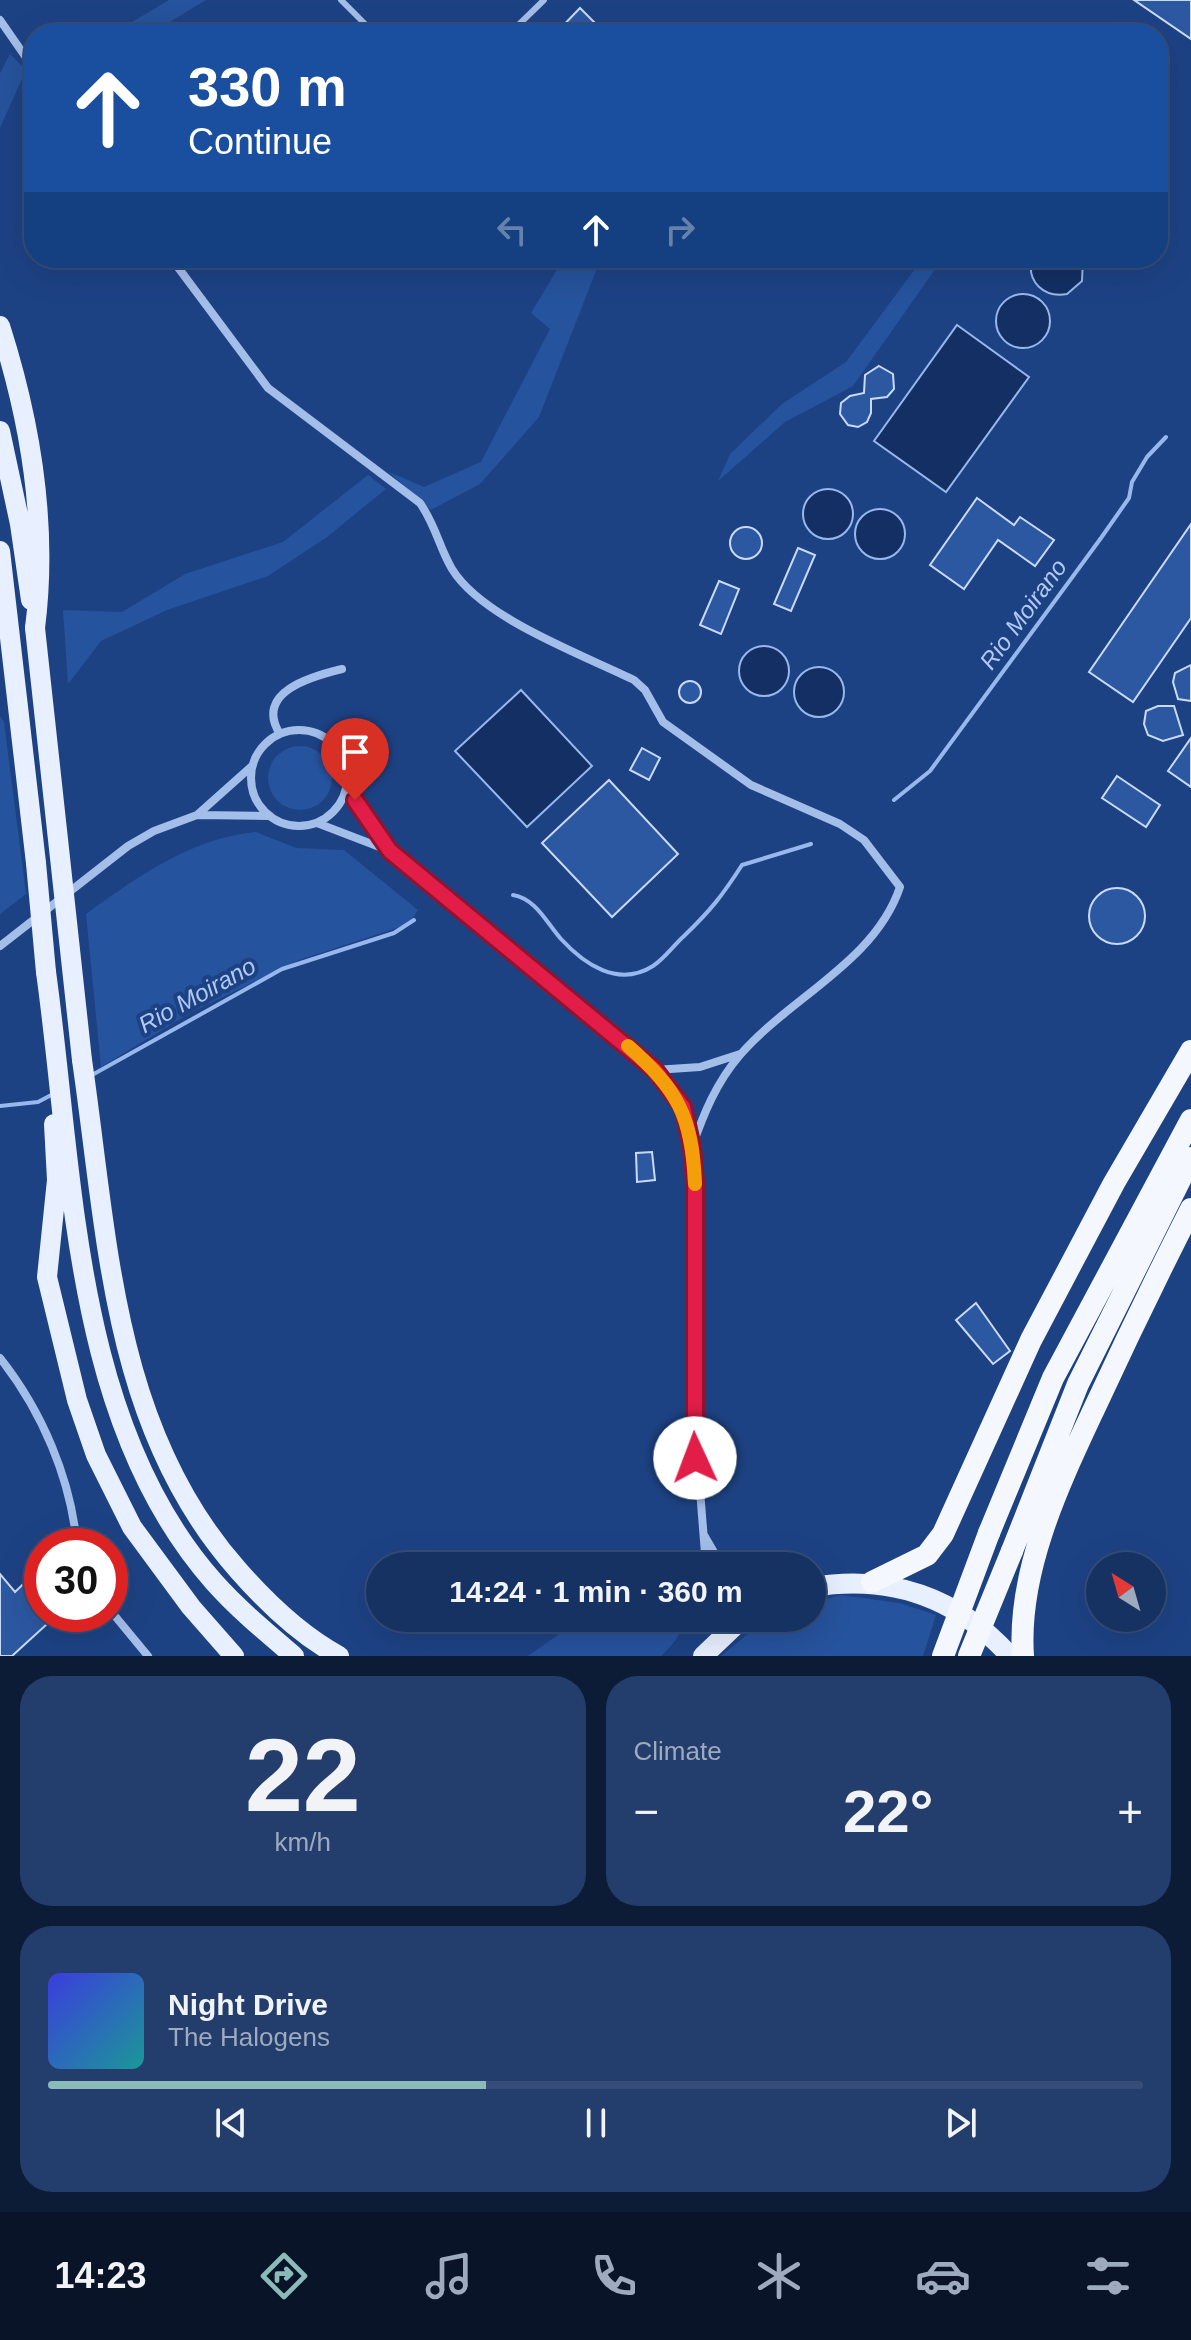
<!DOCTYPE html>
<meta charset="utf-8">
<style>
:root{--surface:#163263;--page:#233e6c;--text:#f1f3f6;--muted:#9eaabe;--line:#354d78;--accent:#8bbbb9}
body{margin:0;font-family:Arial,sans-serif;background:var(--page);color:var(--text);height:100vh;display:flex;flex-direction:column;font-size:30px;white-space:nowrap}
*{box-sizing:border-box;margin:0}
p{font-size:26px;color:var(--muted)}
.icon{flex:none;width:44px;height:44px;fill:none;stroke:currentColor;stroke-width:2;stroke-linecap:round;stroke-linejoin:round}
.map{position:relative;height:1656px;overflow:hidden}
.side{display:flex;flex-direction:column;gap:20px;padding:20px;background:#0c1c36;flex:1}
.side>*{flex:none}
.hud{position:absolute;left:24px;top:24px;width:1144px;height:244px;border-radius:32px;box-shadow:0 8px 32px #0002,0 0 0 2px var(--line);background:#1a4fa0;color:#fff;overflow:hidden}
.needle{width:52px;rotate:323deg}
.buttons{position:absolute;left:1086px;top:1552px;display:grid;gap:16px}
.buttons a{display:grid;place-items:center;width:80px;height:80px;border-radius:50%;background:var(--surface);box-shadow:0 8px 32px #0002,0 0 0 2px var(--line);font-size:40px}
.speed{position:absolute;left:24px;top:1528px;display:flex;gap:16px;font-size:40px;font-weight:700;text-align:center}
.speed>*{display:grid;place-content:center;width:104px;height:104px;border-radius:50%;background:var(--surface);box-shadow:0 8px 32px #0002,0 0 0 2px var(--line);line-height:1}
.speed .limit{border:12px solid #d22;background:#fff;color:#111}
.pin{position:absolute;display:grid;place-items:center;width:68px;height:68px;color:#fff;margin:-82px -34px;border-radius:50% 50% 50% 0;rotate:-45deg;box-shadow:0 0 8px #0007}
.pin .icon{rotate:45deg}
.me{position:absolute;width:88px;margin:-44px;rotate:358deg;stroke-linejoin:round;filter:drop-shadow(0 0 6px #0008)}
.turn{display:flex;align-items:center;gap:28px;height:168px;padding:0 32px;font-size:36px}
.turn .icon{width:104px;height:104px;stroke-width:2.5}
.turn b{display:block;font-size:56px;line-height:68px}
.lanes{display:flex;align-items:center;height:76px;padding:0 32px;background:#0003;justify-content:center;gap:40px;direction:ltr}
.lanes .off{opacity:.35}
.big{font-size:60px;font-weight:700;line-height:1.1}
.side .tile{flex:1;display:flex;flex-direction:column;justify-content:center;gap:12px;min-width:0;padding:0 28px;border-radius:32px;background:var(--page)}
.side .dial{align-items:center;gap:0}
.dial b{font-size:104px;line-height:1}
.song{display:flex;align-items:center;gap:24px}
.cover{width:96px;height:96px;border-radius:12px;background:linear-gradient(135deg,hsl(240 70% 55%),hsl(180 70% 35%))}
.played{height:8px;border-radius:4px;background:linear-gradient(90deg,var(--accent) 40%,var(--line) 40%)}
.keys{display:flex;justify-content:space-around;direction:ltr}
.heat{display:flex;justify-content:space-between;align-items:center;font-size:44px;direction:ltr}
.side .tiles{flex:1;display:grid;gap:20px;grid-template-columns:1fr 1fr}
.tile:last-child{grid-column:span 2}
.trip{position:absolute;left:366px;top:1552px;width:460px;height:80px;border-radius:40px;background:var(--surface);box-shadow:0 8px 32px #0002,0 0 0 2px var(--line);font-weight:700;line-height:80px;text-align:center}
.tabs{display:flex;height:128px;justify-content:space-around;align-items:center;background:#091428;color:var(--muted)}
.tabs .icon{width:56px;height:56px}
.tabs .active{color:var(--accent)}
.tabs b{font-size:36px;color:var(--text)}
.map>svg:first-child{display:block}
.green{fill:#26539d}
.water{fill:#132f63;stroke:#97b8ec;stroke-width:2}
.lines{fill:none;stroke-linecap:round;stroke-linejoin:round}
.stream{stroke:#97b8ec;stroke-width:4}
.building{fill:#2c58a2;stroke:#c9daf8;stroke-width:2}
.service{stroke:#a4beea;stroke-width:6}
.minor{stroke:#a4beea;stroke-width:8}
.primary{stroke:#e8effe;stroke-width:20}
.trunk{stroke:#f4f7fe;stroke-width:22}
.primary-bridge{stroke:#e8effe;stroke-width:20}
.trunk-bridge{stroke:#f4f7fe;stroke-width:22}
.route-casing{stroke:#92132f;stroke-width:20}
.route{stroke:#e11d48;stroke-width:14}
.slow{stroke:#f59e0b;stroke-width:14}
.labels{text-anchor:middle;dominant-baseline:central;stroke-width:8;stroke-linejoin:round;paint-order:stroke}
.water-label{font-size:24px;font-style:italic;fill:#b0c9f2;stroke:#1d4284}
</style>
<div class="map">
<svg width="1191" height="1656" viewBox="0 0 1191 1656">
<rect width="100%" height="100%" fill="#1d4284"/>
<!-- green -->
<path class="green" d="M169,0H206L150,34H112Z
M10,54L26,70L0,128V73Z
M564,258H601L539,417L480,484L431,510L389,472L424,487L481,462L550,329L531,313Z
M923,258H943L853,386L785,422L718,481L730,454L782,404L846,362Z
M368,475L386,489L327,537L268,576L167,610L101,641L68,684L63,610L122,612L185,574L283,542Z
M0,716L4,722L26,894L0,914Z
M268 778a32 32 0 1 1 64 0a32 32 0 1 1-64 0Z
M256,832L296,848L344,850L418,910L409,924L299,960L192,1012L101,1067L86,914C137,877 191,838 256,832Z
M840,1595L899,1603L936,1615L923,1656H721C761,1624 759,1618 812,1618V1603Z
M582,1618H681C683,1635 673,1644 661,1656H528Z"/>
<!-- water -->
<path class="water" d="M1032,258H1083L1082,281L1067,294C1044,298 1026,282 1032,258Z
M996 321a27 27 0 1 1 54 0a27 27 0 1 1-54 0Z
M957,325L1029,377L946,492L874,441Z
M803 514a25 25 0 1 1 50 0a25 25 0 1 1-50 0Z
M855 534a25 25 0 1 1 50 0a25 25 0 1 1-50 0Z
M739 671a25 25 0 1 1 50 0a25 25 0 1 1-50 0Z
M794 692a25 25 0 1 1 50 0a25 25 0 1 1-50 0Z
M521,690L592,766L527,827L455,751Z"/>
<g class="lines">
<!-- stream -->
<path class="stream" d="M894,800L930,771L1101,538L1129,498L1132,482L1147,457L1166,437
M513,895C536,899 546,922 561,939C584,964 618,988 653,966C665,958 673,946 684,936C711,910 722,896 742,865L811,844
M92,1075L282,969L394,933L414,920
M0,1106L38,1102L55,1093"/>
</g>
<!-- building -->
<path class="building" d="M1134,0H1191V39Z
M580,8L606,34H555Z
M879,366L893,374L894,389L887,397L871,399V413L867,422L858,427L848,425L840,414L841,403L850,396L864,393L865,375Z
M977,498L1014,525L1020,517L1054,540L1035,566L998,540L964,589L930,565Z
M1191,524V618L1133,702L1089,672Z
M730 543a16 16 0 1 1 32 0a16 16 0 1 1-32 0Z
M798,548L815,555L791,611L774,604Z
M719,581L739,589L721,634L700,625Z
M1191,665V701L1178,699L1173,682L1175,673Z
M679 692a11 11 0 1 1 22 0a11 11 0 1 1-22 0Z
M1158,706H1174L1183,735L1163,741L1148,735L1144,724L1146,711Z
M1191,738V787L1168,771Z
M642,748L660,758L649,780L630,770Z
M1117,776L1160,805L1146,827L1102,798Z
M609,780L678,854L612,917L542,843Z
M1089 916a28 28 0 1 1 56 0a28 28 0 1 1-56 0Z
M652,1152L655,1180L637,1182L636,1153Z
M976,1303L1010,1351L993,1364L956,1320Z
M42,1566V1614H58L12,1656H0V1574L15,1592Z"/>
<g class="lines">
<!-- service -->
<path class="service" d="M341,0L375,34
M509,34L544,0"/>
<!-- minor -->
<path class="minor" d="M0,20L34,69
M171,258L268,388L420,503C436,526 439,547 452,569C482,618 581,654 634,680L645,690L663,722L751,785L840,824L864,840L900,887C875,962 789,998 740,1055C716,1083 704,1113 692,1147
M251 778a48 48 0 1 1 96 0a48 48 0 1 1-96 0Z
M280,734C253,692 313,676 342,669
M346,771L355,800L390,851L655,1070L675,1095L687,1120L695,1181L693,1402L706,1566
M197,815L270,816
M317,823L390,851
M0,946L128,846L154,831L197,815L252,766
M655,1070L700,1067L740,1054
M0,1358C42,1411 71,1479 77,1546
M704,1535L722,1566
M110,1610L148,1656"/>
<!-- primary -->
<path class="primary" d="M0,326C31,423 48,526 35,628
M0,431L20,524L31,600
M0,551L36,863
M46,972C74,1173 72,1422 214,1582C238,1609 267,1633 294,1656
M82,1060C108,1238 112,1428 238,1570C267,1603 300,1635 339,1656
M54,1124L57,1180L47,1277L77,1400L96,1455L132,1527L191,1607L234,1656
M812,1587C890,1574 957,1597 1010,1656
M703,1656L743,1618"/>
<!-- trunk -->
<path class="trunk" d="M989,1533L1053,1378L1191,1120
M1012,1551L1078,1384L1191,1158
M872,1582L927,1555L943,1534L1031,1340L1114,1183L1191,1051
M1023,1656C1017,1570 1060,1482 1095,1407C1126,1340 1158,1274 1191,1209"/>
<!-- primary-bridge -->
<path class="primary-bridge" d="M35,628L82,1060
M36,863L46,972"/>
<!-- trunk-bridge -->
<path class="trunk-bridge" d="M943,1656L989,1533
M969,1656L1012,1551"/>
</g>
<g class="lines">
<defs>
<path id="route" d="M355,800L390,851L655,1070L683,1107L692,1147L695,1181V1458"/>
</defs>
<!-- route casing -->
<use href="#route" class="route-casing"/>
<!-- route -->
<use href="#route" class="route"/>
<!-- slow -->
<path class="slow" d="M628,1046C678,1090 692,1116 695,1184"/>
</g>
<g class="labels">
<!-- water labels -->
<g class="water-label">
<text transform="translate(1023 614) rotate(-54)">Rio Moirano</text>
<text transform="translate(197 995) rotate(-29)">Rio Moirano</text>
</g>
</g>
</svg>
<div class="buttons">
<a><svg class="needle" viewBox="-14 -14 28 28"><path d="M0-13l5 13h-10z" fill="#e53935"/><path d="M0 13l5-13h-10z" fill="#9eaabe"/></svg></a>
</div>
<div class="speed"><div class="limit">30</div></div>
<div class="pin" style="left:355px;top:800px;background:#d93025"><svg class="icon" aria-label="arrive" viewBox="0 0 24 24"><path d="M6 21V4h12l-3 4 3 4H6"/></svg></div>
<svg class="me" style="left:695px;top:1458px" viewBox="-20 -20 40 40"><circle r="19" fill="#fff"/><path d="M0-13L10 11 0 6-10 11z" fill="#e11d48"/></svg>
<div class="trip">14:24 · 1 min · 360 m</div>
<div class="hud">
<div class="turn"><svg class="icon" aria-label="ahead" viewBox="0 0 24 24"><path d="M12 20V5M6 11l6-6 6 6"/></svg><div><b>330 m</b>Continue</div></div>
<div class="lanes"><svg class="icon off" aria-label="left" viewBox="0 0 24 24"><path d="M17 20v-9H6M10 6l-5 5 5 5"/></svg><svg class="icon" aria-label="ahead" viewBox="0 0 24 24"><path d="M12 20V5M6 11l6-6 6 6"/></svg><svg class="icon off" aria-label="right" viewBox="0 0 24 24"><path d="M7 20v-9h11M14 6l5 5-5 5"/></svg></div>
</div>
</div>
<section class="side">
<div class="tiles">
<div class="tile dial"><b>22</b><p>km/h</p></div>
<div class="tile"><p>Climate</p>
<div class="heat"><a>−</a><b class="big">22°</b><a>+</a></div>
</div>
<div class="tile">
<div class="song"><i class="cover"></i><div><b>Night Drive</b><p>The Halogens</p></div></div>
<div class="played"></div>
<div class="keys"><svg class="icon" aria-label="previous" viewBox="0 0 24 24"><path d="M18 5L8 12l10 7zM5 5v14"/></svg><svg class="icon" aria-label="pause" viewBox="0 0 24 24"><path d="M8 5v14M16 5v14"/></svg><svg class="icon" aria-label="next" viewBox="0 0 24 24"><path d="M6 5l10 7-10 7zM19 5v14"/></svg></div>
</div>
</div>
</section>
<nav class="tabs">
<b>14:23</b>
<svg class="icon active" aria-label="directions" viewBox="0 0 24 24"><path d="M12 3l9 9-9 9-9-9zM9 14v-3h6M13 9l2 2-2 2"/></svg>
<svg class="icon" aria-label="music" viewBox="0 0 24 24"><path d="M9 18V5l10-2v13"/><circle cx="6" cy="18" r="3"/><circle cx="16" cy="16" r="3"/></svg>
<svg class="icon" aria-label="phone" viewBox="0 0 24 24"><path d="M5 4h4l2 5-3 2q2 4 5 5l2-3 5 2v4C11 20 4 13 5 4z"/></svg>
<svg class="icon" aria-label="climate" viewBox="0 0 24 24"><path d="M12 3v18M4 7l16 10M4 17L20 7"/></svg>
<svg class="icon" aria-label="car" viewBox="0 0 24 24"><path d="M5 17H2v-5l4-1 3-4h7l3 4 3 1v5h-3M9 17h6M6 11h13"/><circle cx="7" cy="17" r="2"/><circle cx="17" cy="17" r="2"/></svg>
<svg class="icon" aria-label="filters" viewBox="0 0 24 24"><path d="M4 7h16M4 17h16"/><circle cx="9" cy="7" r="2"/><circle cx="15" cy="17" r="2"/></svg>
</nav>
